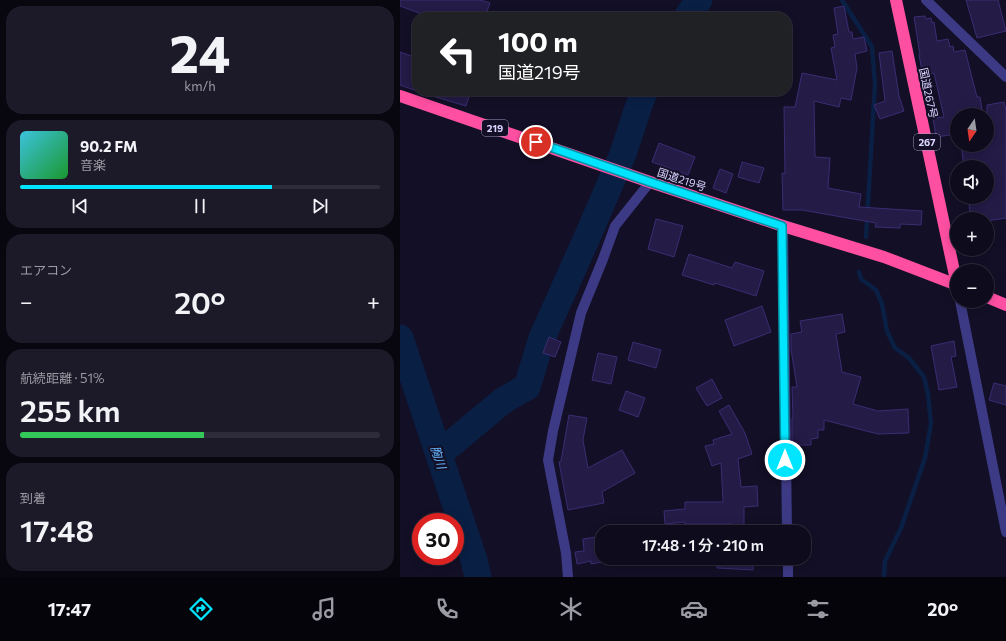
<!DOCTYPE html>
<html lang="ja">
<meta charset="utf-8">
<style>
:root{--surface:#0e0b1c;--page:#1c1929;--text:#f1f3f6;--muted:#9b9ba3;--line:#2e2b3b;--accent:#00e5ff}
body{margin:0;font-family:Commissioner,"Noto Sans JP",sans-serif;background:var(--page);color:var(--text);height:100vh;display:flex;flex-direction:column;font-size:15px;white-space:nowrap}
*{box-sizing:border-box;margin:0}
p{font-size:13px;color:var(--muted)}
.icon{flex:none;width:22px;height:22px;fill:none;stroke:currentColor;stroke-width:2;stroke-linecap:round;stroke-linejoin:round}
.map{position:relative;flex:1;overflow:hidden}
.side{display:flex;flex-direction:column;gap:6px;padding:6px;background:#08060f;width:400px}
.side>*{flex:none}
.banner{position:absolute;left:12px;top:12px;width:380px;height:84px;border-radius:16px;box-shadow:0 2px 10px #0003,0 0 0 1px var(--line);background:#202124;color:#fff;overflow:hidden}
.needle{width:26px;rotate:193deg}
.buttons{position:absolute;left:550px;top:108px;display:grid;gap:8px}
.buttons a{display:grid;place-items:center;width:44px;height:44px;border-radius:50%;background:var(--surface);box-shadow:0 2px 10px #0003,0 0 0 1px var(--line);font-size:20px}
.speed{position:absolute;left:12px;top:513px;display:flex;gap:8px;font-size:20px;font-weight:700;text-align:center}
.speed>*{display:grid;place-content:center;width:52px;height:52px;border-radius:50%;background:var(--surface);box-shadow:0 2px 10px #0003,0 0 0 1px var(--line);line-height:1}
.speed .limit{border:6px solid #d22;background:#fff;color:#111}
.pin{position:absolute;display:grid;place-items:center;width:34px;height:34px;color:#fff;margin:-17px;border:2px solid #fff;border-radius:50%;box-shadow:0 1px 4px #0007}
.me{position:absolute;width:44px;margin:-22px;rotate:0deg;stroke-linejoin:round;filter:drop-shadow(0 0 3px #0008)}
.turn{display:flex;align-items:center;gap:14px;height:84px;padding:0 20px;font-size:18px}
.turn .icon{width:52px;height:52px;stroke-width:2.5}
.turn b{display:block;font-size:28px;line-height:34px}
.big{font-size:30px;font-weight:600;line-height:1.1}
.side .tile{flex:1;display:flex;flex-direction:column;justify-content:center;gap:6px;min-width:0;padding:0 14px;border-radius:16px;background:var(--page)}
.side .dial{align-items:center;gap:0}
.dial b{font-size:52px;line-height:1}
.song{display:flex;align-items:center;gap:12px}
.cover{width:48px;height:48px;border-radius:6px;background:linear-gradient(135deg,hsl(190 70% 55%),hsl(130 70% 35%))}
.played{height:4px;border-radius:2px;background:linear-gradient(90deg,var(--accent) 70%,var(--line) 70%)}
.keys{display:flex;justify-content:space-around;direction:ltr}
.heat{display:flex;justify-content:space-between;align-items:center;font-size:22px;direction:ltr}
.charge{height:6px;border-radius:3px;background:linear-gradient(90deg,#34c759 51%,var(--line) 0)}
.trip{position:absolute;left:195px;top:525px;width:216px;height:40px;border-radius:16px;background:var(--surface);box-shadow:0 2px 10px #0003,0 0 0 1px var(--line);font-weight:600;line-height:40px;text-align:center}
.menu{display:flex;height:64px;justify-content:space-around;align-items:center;background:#06040b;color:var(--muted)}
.menu .icon{width:28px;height:28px}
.menu .on{color:var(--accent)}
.menu b{font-size:18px;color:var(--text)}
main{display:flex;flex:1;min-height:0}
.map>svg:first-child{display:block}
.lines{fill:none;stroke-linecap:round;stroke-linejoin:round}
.stream{stroke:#0a1f44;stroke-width:4.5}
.river{stroke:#0a1f44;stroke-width:27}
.building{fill:#241b47;stroke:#3b2d73}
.minor{stroke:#3d3a85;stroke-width:10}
.highway{stroke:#ff4fa3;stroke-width:12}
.route-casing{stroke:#0095a6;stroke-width:10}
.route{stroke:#00e5ff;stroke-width:7}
.labels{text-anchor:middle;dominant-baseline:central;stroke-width:4;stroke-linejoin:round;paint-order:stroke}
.shield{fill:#130f26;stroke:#9e99be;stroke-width:1}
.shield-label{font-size:10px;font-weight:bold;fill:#d9d4ff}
.street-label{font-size:11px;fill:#d9d4ff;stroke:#130f26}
.water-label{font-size:12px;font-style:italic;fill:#62b6ff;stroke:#130f26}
</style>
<main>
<section class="side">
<div class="tile dial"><b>24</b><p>km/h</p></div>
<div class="tile">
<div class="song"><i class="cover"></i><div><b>90.2 FM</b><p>音楽</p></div></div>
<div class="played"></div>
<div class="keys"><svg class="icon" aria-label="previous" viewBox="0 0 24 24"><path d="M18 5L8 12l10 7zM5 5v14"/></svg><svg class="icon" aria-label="pause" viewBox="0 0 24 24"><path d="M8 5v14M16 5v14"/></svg><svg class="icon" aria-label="next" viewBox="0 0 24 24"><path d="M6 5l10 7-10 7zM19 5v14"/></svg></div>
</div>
<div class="tile"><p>エアコン</p>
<div class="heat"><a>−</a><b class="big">20°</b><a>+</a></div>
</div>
<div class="tile"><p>航続距離 · 51%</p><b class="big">255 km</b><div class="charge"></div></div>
<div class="tile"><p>到着</p><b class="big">17:48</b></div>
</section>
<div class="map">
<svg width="606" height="577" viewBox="0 0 606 577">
<rect width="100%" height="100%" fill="#130f26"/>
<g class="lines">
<!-- stream -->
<path class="stream" d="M442,0L472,47L475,84L466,237
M459,272L461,279L476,290L482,304L487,331L495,348L509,358L524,377L528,394L531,423L525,458L501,528L485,561L484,577"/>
<!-- river -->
<path class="river" d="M287,17L299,0
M0,338L74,560L78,577
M39,454L104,400L127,387L142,338L189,233L223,154L239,105L245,91"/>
</g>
<!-- building -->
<path class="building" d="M0,0H80L90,3L85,17H30L0,6Z
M566,0H598L606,31L577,38Z
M444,6L449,32H452L453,39L464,37L467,51L455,54L457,68L451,100L441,98L439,107L414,101L415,157L430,158L428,188L461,194L459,207L522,211L521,225L500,224V228L475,227L476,223L402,210H383L382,173L385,174L384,107H395L402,73L437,80L431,48L435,47L433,35L438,34L434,8Z
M525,16L526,19L531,18L532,23L534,22L537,41L548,39L550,47L553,46L554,52L565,50L577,97H580L583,115H557V134L536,137L533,118L544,117L534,73L523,76L519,55H520L514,17Z
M492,51L499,96L504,111L480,119L474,105L485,101L479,53Z
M0,52L17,58V91L0,85Z
M27,91H71L66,106L26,94Z
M604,102L606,110V218L587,221V219H571L568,197H587V167H564L561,145H587V105Z
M259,143L295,157L288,175L252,162Z
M342,162L364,168L359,183L338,177Z
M320,169L333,174L326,193L313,188Z
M256,219L283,226L274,257L248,249Z
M289,254L332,268L335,262L364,271L356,296L315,283L314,285L282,275Z
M362,306L371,332L334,346L325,320Z
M442,314L445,332L436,334L442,372L461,377L453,404L478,411L508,409L509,433L478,434L424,420V430H418V438L411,439V445H392V418H393L392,387H397L391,349V334L402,332L400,321Z
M149,337L161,342L155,357L143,353Z
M554,341L556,356L551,357L557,387L539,390L531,346Z
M233,342L261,350L256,368L228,360Z
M198,353L217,357L211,384L192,380Z
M312,379L322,398L307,406L296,388Z
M594,383L606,386V405L589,400Z
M226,391L245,398L238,417L219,410Z
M329,405L345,433L352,454L338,459L341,487L357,486L358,506L344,507V532H332V524H285V522L265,524L264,511L285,509V502H323L321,463L312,466L305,446L314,444L313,440L332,434L319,411Z
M169,415L187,418L183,440L188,468L222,450L235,473L202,492L204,503L168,510L159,462L161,461Z
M202,536V562L191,564V561L177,564L175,552L184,551L183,539Z
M317,558H353V570L317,568Z"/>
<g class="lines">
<!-- minor -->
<path class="minor" d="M526,0L606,77
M383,226L387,532
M560,301L606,532
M388,558V577
M168,577L166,553L148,460L153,431L181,313L203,259L215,226L250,182"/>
<!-- highway -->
<path class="highway" d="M496,0L557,285
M0,96L250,182L383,226L484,257L557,285
M587,297L606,305"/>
</g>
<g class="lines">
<defs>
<path id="route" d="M136,142L250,182L382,226L385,460"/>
</defs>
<!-- route casing -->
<use href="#route" class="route-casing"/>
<!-- route -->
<use href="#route" class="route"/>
</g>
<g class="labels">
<!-- shield labels -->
<g class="shield">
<rect x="82" y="120" width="26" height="16" rx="3"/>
<rect x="514" y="134" width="26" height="16" rx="3"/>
</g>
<g class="shield-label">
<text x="95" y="128">219</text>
<text x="527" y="142">267</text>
</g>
<!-- street labels -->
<g class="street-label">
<text transform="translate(529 93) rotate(78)">国道267号</text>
<text transform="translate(282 179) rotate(18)">国道219号</text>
</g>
<!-- water labels -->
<g class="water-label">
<text transform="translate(39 457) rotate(72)">胸川</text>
</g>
</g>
</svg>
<div class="buttons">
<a><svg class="needle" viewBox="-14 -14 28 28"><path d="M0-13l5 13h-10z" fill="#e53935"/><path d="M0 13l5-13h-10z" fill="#9b9ba3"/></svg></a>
<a><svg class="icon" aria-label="sound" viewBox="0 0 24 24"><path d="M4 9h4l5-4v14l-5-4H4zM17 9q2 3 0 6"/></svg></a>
<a>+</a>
<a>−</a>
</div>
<div class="speed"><div class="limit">30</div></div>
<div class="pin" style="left:136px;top:142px;background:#d93025"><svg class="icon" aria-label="arrive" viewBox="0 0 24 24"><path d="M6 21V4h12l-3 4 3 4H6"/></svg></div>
<svg class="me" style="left:385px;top:460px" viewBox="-20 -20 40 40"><circle r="17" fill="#00e5ff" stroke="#fff" stroke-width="3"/><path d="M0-11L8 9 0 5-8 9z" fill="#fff"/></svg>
<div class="trip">17:48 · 1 分 · 210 m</div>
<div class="banner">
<div class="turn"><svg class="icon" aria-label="left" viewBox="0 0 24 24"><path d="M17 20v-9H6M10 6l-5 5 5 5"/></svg><div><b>100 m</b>国道219号</div></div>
</div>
</div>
</main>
<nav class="menu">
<b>17:47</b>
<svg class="icon on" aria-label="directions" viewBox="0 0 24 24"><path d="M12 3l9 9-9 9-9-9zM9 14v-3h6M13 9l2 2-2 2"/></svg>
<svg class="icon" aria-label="music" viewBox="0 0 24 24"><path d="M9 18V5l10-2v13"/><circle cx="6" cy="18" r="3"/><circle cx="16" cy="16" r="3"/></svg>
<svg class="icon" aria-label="phone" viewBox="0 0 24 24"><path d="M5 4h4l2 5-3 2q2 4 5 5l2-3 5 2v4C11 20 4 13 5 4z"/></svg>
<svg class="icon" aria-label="climate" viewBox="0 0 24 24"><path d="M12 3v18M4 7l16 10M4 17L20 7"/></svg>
<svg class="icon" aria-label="car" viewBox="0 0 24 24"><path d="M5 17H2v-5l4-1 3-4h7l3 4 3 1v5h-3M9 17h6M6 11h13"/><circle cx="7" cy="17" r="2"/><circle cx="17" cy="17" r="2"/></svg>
<svg class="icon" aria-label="filters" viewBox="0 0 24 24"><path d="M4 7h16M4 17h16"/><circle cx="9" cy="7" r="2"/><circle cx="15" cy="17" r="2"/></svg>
<b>20°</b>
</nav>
